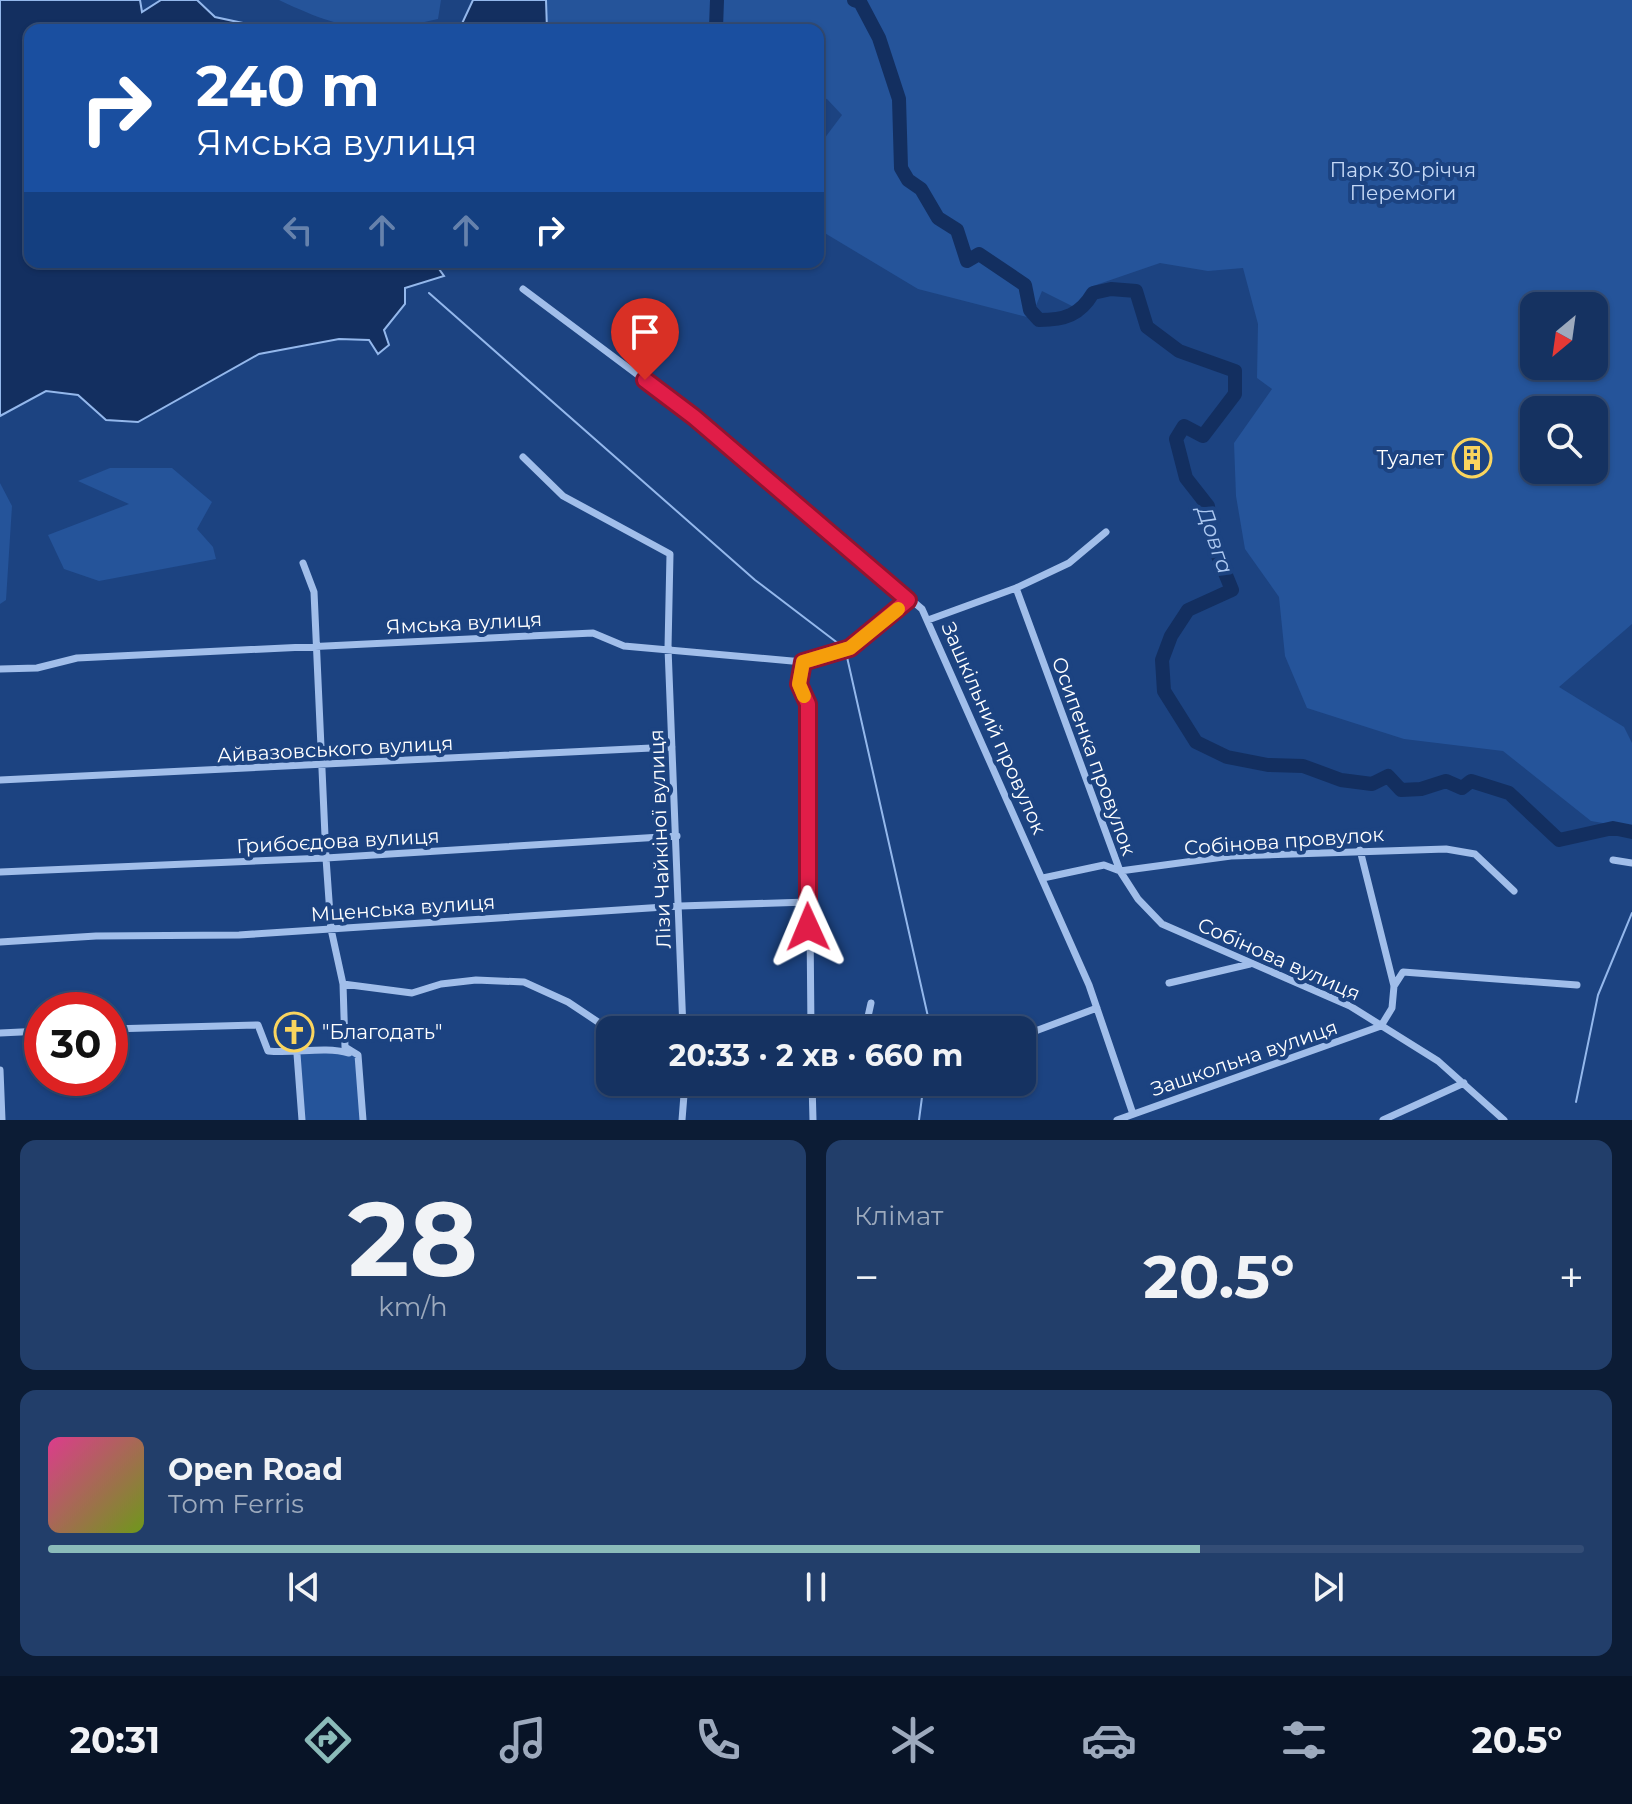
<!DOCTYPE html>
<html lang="uk">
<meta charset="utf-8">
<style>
:root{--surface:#153261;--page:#223e6a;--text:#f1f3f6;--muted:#9daabd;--line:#344d76;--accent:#8bbbb9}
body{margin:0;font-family:Montserrat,sans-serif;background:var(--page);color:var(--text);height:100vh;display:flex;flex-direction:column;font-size:30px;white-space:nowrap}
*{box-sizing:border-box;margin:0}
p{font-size:26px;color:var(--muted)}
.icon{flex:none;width:44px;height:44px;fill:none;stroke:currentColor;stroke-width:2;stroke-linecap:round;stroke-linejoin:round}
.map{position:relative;height:1120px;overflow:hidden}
.panel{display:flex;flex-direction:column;gap:20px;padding:20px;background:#0c1c35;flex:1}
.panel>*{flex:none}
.top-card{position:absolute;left:24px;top:24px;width:800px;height:244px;border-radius:16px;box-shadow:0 2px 6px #0004,0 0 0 2px var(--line);background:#1a4fa0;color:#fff;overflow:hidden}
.needle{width:52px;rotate:209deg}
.controls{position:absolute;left:1520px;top:292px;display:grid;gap:16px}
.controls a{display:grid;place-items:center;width:88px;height:88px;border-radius:16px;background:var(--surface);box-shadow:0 2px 6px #0004,0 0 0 2px var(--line);font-size:40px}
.speed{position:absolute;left:24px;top:992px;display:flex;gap:16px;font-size:40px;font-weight:700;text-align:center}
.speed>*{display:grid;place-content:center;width:104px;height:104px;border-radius:50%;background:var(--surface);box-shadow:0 2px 6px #0004,0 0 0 2px var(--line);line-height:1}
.speed .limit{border:12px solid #d22;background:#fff;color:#111}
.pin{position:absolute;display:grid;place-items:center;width:68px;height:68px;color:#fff;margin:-82px -34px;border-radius:50% 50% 50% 0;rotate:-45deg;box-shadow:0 0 8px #0007}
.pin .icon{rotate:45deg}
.me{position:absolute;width:88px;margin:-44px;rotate:359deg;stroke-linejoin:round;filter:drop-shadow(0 0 6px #0008)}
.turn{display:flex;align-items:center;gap:28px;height:168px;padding:0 40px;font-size:36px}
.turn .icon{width:104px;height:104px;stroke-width:2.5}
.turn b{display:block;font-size:56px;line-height:68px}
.lanes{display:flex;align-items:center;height:76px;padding:0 40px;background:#0003;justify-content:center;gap:40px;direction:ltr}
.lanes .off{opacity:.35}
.big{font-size:60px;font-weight:700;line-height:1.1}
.panel .widget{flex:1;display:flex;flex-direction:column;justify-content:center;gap:12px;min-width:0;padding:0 28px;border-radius:16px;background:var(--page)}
.panel .dial{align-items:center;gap:0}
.dial b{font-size:104px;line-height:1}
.song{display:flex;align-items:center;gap:24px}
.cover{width:96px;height:96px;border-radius:12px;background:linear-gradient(135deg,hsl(330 70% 55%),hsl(80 70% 35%))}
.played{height:8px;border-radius:4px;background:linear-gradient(90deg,var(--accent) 75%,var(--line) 75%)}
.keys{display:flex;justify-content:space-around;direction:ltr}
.heat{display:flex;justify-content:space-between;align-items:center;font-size:44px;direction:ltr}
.panel .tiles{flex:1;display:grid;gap:20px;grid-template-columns:1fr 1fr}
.widget:last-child{grid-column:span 2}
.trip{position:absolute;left:596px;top:1016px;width:440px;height:80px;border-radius:16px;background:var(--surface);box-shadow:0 2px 6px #0004,0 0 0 2px var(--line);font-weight:700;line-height:80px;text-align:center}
.menu{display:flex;height:128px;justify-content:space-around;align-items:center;background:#081427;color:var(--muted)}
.menu .icon{width:56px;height:56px}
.menu .current{color:var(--accent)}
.menu b{font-size:36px;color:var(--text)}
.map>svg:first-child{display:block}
.green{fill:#25549a;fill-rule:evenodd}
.water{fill:#132f60;stroke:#94b8ec;stroke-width:2}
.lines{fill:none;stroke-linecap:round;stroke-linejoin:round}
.stream{stroke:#94b8ec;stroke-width:2}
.river{stroke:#132f60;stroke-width:14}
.street{stroke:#a1beea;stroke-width:7}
.route-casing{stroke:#92132f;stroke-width:20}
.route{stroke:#e11d48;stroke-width:14}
.slow{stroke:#f59e0b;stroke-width:14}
.labels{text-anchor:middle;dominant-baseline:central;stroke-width:8;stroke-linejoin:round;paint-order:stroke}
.park-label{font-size:20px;fill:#c5d9f7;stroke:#1c4381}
.poi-label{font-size:20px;fill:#fff;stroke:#1c4381;text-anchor:end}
.street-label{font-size:20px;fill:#fff;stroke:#1c4381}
.water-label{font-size:22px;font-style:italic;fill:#acc8f1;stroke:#1c4381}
</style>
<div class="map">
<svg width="1632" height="1120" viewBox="0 0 1632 1120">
<rect width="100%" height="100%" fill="#1c4381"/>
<!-- green -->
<path class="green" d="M279,0H441L438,19C370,35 342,30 279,0Z
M546,0H1632V624L1559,687L1624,727L1632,743V828L1591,821L1503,751L1404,739L1307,708L1285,656L1279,597L1245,549L1236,496L1234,443L1272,389L1257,378L1258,324L1243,268L1208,271L1160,263L1093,286L1074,307L1042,291L1031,318L918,289L818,229V147L842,115L827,99L818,98V30H547ZM1534,306H1594V366H1534ZM1534,410H1594V470H1534Z
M110,468H172L212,502L197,529L213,547L216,559L99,581L64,569L48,535L129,504L78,481Z
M0,483L12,506L6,600L0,604Z
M332,1049L358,1055L363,1120H302L297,1054Z"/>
<!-- water -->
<path class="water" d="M0,0H140L142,12L161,0H197L215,17L275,30H30V262H434L444,276L405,288V304L384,330L389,345L378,354L369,340L339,339L259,354L138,422L106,420L78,395L46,391L0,416Z
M473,0H546L547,30H459Z"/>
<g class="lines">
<!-- stream -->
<path class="stream" d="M429,293L755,580L839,644
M847,657L931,1030
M1576,1102L1598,995L1632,913
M919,1120L924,1082"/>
<!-- river -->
<path class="river" d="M854,0L860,2L879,38L899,99L901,168L908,180L921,189L938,218L957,230L967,261L979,254L1025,285L1030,310L1039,320C1065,320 1080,315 1093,293L1111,289L1136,291L1147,327L1179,351L1235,371V394L1203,436L1184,426L1176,439L1186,478L1208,506L1212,541L1232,590L1188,610L1171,636L1162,660L1164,691L1196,742L1227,757L1268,765L1303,766L1341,780L1372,784L1388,776L1401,790L1421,789L1446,781L1462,788L1471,781L1509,793L1559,840L1613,828L1632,832
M679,30H687
M707,30L716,28L717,0"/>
<!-- street -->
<path class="street" d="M523,289L694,417L922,609L1089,985L1133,1114
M523,457L563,496L670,554L668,648L683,1030
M303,563L314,592L326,858L331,929L343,984L345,1047L358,1055L363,1120
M1016,588L1120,871L1138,899L1162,924L1350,1006L1438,1061L1504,1120
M928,620L1016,588L1069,563L1106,532
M803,662L799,684L808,704L811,1030
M0,669L37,668L77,658L593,633L624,646L803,662L850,648L908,600
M0,780L672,747
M1613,860L1632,863
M0,872L326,858L677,836
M1043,878L1104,865L1120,871L1231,856L1446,849L1475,854L1514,891
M0,942L96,936L239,935L680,906L808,902
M1169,983L1250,964
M343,984L412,993L441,984L476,980L524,982L568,1002L610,1030
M1394,986L1403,972L1577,985
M110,1029L258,1025L268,1051C295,1054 323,1046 349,1053
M865,1030L871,1003
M0,1033L42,1031
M1022,1036L1097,1008
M297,1054L302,1120
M0,1070L2,1120
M812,1082L813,1120
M682,1120L685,1082
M1117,1120L1381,1026L1392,1008L1394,986L1360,850
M1383,1120L1464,1083"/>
</g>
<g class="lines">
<defs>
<path id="route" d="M645,380L694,417L908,600L850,648L803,662L799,684L808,704V927"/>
</defs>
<!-- route casing -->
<use href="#route" class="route-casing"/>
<!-- route -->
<use href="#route" class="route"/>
<!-- slow -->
<path class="slow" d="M804,696L799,684L803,662L850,648L898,609"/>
</g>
<!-- icons -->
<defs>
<symbol id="building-ring" viewBox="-11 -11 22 22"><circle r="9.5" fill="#1c4381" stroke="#fad55e" stroke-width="1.5"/><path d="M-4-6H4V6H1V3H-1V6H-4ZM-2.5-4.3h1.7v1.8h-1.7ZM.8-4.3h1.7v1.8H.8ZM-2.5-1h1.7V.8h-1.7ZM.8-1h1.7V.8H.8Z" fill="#fad55e"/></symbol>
<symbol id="church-ring" viewBox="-11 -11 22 22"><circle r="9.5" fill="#1c4381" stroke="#fad55e" stroke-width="1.5"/><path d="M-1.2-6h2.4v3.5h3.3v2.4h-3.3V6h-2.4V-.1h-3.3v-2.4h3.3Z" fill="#fad55e"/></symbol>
</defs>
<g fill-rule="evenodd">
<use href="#building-ring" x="1450" y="436" width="44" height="44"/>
<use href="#church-ring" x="272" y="1010" width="44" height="44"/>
</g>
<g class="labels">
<!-- park labels -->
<g class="park-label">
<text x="1403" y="170">Парк 30-річчя<tspan x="1403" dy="23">Перемоги</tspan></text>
</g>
<!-- poi labels -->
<g class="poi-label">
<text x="1444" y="458">Туалет</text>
<text x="322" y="1032" text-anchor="start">"Благодать"</text>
</g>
<!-- street labels -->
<g class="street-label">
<text transform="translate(464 623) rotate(-3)">Ямська вулиця</text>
<text transform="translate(994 728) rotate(66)">Зашкільний провулок</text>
<text transform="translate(335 749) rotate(-3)">Айвазовського вулиця</text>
<text transform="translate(1094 756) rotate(70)">Осипенка провулок</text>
<text transform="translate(660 839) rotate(-92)">Лізи Чайкіної вулиця</text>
<text transform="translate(338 841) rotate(-3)">Грибоєдова вулиця</text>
<text transform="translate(1284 841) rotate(-4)">Собінова провулок</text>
<text transform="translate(403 908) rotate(-4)">Мценська вулиця</text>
<text transform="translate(1279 959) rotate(24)">Собінова вулиця</text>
<text transform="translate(1244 1058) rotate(-19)">Зашкольна вулиця</text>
</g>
<!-- water labels -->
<g class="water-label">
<text transform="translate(1215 540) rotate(71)">Довга</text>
</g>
</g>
</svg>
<div class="controls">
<a><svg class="needle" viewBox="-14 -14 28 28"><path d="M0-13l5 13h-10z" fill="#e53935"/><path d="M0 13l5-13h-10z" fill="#9daabd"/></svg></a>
<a><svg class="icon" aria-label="search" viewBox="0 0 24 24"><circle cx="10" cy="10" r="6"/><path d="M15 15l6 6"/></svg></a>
</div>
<div class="speed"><div class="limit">30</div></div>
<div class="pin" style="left:645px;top:380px;background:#d93025"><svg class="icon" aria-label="arrive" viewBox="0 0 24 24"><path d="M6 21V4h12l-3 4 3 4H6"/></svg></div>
<svg class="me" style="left:808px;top:927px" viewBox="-20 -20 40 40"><path d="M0-17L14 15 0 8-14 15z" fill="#e11d48" stroke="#fff" stroke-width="4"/></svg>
<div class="trip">20:33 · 2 хв · 660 m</div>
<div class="top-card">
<div class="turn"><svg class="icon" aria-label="right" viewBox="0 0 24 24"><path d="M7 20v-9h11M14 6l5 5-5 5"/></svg><div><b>240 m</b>Ямська вулиця</div></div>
<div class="lanes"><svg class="icon off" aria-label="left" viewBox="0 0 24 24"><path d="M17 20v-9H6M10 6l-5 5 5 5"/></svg><svg class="icon off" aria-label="ahead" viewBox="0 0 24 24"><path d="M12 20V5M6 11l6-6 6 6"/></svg><svg class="icon off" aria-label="ahead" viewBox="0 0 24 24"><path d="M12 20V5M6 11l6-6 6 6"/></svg><svg class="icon" aria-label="right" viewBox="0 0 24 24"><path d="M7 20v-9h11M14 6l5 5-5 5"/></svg></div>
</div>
</div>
<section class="panel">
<div class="tiles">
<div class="widget dial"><b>28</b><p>km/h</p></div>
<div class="widget"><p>Клімат</p>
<div class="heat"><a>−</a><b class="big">20.5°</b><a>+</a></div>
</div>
<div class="widget">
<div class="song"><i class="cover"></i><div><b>Open Road</b><p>Tom Ferris</p></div></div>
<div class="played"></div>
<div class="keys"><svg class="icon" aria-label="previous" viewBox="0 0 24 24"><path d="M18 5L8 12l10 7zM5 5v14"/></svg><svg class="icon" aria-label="pause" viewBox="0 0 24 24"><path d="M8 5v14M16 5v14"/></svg><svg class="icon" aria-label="next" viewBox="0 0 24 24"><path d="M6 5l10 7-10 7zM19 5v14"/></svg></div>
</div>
</div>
</section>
<nav class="menu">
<b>20:31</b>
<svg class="icon current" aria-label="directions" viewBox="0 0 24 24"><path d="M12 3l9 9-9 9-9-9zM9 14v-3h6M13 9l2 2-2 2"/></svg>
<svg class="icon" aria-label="music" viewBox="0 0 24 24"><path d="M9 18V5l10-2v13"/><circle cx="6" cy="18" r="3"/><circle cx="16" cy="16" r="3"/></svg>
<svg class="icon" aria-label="phone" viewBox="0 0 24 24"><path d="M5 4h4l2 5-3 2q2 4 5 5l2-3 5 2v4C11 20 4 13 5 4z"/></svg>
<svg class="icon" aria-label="climate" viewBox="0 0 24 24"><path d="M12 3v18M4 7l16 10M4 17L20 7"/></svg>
<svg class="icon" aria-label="car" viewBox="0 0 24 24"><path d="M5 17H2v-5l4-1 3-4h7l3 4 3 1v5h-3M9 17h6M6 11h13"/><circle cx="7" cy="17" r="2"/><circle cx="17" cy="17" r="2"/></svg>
<svg class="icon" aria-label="filters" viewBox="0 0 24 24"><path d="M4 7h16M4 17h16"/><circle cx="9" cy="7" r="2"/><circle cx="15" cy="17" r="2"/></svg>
<b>20.5°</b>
</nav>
